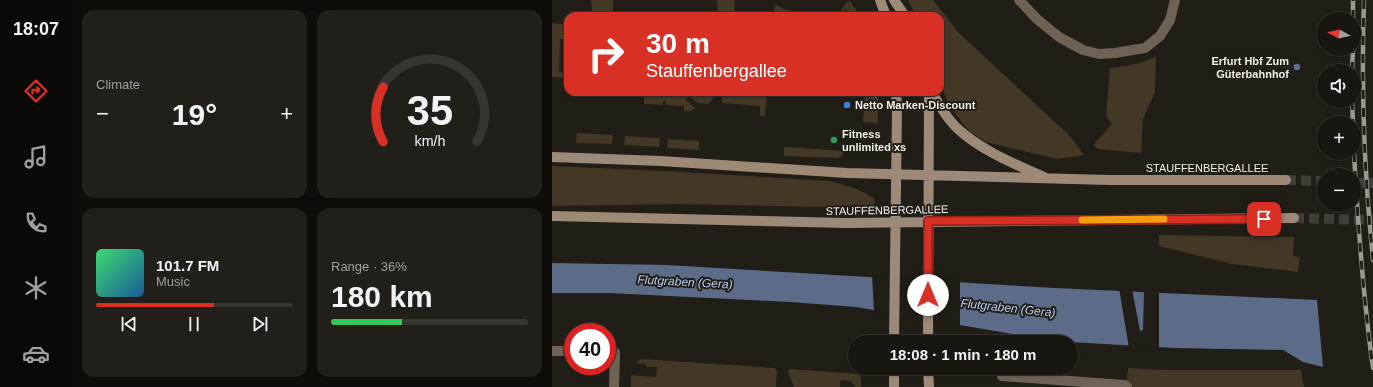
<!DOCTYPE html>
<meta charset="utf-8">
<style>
:root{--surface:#191611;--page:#221f1a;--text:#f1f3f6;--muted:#9f9f9f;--line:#373531;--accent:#d93025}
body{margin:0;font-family:Helvetica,sans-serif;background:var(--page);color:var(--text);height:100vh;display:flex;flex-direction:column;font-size:15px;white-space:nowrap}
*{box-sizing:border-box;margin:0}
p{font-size:13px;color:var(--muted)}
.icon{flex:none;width:22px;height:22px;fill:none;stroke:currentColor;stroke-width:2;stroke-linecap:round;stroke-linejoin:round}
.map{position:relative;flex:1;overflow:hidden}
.side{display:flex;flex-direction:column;gap:10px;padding:10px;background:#0e0c09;width:480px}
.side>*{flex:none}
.banner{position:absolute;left:12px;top:12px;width:380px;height:84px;border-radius:12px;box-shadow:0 1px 3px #0004,0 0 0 1px var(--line);background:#d93025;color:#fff;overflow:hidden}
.needle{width:26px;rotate:278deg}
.fabs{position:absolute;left:765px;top:12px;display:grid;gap:8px}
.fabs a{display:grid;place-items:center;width:44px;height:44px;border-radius:50%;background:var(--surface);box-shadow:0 1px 3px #0004,0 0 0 1px var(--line);font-size:20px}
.speed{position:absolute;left:12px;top:323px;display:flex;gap:8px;font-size:20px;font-weight:700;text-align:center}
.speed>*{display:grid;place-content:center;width:52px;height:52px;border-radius:50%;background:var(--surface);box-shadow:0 1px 3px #0004,0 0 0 1px var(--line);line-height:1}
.speed .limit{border:6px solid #d22;background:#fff;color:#111}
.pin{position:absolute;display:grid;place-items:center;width:34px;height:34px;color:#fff;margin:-17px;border-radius:8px;box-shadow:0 2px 6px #0006}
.me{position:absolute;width:44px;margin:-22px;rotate:0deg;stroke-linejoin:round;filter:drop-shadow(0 0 3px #0008)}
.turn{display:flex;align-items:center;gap:14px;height:84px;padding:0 16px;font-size:18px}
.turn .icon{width:52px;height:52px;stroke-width:2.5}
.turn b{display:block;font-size:28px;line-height:34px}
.big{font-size:30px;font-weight:800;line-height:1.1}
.side .widget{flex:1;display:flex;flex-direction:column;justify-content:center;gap:6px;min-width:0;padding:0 14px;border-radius:12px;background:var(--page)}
.side .dial{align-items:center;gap:0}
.dial svg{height:104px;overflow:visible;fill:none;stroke:var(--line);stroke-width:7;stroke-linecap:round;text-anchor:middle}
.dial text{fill:var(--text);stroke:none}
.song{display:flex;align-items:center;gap:12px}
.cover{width:48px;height:48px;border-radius:6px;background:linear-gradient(135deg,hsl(140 70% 55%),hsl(210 70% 35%))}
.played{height:4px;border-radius:2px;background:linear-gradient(90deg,var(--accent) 60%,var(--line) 60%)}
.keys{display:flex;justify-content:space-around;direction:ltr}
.heat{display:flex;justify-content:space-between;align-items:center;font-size:22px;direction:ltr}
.charge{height:6px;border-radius:3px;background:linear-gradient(90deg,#34c759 36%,var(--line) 0)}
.side .tiles{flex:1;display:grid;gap:10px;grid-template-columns:repeat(2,1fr)}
.trip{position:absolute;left:296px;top:335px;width:230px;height:40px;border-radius:20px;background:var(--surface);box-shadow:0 1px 3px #0004,0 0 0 1px var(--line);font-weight:800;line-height:40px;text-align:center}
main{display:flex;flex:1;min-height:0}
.menu{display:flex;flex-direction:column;width:72px;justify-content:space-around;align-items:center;background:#0a0907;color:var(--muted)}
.menu .icon{width:28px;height:28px}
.menu .selected{color:var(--accent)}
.menu b{font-size:18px;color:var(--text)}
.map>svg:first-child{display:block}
.green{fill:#433725}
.water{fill:#5b6b88}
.pier{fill:#211d17}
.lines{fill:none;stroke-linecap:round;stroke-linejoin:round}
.secondary-tunnel{stroke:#403c37;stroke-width:10;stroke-dasharray:10 5;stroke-linecap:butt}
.street{stroke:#6e6257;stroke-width:10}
.secondary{stroke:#9c8977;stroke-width:10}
.rail-casing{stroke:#9b9893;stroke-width:4.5}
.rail{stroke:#211d17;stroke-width:3;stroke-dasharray:9;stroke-linecap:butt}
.route-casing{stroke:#8d1f18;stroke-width:10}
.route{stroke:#d93025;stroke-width:7}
.slow{stroke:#f59e0b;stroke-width:7}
.service-dot{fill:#5c6f8a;stroke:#211d17;stroke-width:1.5}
.shop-dot{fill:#3f7fe0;stroke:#211d17;stroke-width:1.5}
.leisure-dot{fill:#2e9e5b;stroke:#211d17;stroke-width:1.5}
.labels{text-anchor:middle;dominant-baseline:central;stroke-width:4;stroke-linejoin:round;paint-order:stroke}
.poi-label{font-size:11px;font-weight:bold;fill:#f1eeea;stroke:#211d17;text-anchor:start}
.street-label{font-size:11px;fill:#f1eeea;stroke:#211d17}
.water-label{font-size:12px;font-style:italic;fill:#b6cdf7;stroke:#211d17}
</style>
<main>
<nav class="menu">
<b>18:07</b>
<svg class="icon selected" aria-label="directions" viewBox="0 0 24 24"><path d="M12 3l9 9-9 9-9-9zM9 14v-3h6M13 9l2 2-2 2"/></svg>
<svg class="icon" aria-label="music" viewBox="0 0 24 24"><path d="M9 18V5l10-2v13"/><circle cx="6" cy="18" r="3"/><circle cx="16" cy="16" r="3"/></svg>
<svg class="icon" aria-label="phone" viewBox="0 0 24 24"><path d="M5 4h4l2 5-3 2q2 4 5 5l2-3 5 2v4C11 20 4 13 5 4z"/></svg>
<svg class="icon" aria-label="climate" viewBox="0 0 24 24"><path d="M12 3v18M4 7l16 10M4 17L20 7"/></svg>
<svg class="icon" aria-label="car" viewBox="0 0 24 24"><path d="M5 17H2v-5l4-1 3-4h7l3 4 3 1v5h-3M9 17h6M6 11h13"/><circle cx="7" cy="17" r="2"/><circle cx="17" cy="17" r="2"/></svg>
</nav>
<section class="side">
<div class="tiles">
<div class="widget"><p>Climate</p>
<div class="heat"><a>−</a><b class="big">19°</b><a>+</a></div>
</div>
<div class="widget dial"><svg viewBox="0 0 100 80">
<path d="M14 69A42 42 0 1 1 86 69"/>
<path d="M14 69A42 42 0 0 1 14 27" stroke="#d93025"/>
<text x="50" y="56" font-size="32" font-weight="700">35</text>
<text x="50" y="72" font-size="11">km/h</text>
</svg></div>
<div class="widget">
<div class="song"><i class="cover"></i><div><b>101.7 FM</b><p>Music</p></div></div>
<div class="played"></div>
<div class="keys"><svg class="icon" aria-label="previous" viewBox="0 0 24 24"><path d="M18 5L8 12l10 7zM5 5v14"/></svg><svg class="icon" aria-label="pause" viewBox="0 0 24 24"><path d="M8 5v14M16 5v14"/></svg><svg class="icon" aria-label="next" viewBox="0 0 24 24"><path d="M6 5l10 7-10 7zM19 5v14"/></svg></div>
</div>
<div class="widget"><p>Range · 36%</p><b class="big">180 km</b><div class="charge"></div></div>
</div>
</section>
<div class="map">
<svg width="821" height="387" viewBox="0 0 821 387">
<rect width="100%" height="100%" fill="#211d17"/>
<!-- green -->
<path class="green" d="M39,0H61V16H35L34,12H40Z
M165,0H183L182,11H171V16H166Z
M356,0H381L406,32L519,137L532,155L505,159L434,142L418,132L397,106L388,81V16H364Z
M298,1L308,16H298L294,9L285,16L295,2Z
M223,4L232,9L243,12L245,16L221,14Z
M0,23L10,24L16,33V39H8L7,72L16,73V78L0,77Z
M604,56L603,92L591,119L589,153L546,149L541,145L560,124L554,116L558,68C574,66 590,64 604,56Z
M92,92H147V96L161,97V99L156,104L146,103L137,96L134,100L144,109H140V111H132V106L114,105V101H111V105L92,104Z
M170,92L215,93L213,116H208V106L170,103Z
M313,92H326V123L311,122Z
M25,133L61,135L60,144L24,143Z
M73,136L108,138L107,147L72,145Z
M116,139L147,141V150L115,148Z
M232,147H238L291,151L290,157L285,158L232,156Z
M0,166L113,171L278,181L305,189L322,198L323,205L313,208L126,204L0,206Z
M607,235L742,237L741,256L748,257L746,272L680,264L607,246Z
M89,359L223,368L225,371L224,387H79V375L104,377L105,367H94V364L83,363Z
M576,368L613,370H749L752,387H574Z
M237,369L307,374L309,378V387H304L299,381L289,380L288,387H242L236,372Z"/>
<!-- water -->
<path class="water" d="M0,263L115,265L503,288L765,300L771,367L751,362L731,350L622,348L500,341L304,307L238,302L57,293H0Z"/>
<!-- pier -->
<path class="pier" d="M320,275L408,280V327L322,312Z
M567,288L580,289L588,331L591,330L592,290H607V349L577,348Z"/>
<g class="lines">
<!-- secondary-tunnel -->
<path class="secondary-tunnel" d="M734,180L772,181
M802,183H821
M742,218L821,220"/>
<!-- street -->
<path class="street" d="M467,0L485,19L507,37L531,50L547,54L563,53L593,48L608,36L618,20L623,0
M0,351H21
M55,352H63L62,387
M450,376L572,385L575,387"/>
<!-- secondary -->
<path class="secondary" d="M328,0L334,16
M342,0L353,16
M380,92C387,105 395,119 406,129C430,151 463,164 492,177
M0,157L109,161L295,173L557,180H734
M0,216L294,223L742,218
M342,342L345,108L344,92
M376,342L377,92
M376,368L377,387
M342,387V368"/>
<defs>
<path id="rail" d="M812,0C809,86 812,173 821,260
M801,19V0
M800,71L801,49
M800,101L801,123
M802,153C806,225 811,297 821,368"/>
</defs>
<!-- rail casing -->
<use href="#rail" class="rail-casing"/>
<!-- rail -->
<use href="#rail" class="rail"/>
</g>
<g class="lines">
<defs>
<path id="route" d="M376,295V221L712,219"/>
</defs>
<!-- route casing -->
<use href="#route" class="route-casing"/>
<!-- route -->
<use href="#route" class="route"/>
<!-- slow -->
<path class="slow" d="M530,220L612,219"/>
</g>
<!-- markers -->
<circle class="service-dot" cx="745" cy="67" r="4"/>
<circle class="shop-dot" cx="295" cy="105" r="4"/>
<circle class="leisure-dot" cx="282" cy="140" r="4"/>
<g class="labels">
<!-- poi labels -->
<g class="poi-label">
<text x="737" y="61" text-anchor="end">Erfurt Hbf Zum<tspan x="737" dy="13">Güterbahnhof</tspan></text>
<text x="303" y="105">Netto Marken-Discount</text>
<text x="290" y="134">Fitness<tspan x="290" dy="13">unlimited xs</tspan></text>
</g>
<!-- street labels -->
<g class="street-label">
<text x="655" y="168">STAUFFENBERGALLEE</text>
<text transform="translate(335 210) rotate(-1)">STAUFFENBERGALLEE</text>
</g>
<!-- water labels -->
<g class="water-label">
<text transform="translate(133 282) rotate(3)">Flutgraben (Gera)</text>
<text transform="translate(456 308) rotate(6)">Flutgraben (Gera)</text>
</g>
</g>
</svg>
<div class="fabs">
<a><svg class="needle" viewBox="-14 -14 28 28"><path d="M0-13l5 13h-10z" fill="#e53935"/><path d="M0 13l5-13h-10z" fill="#9f9f9f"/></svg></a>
<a><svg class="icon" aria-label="sound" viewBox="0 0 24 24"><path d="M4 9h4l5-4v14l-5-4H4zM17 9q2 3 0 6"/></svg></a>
<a>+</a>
<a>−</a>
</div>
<div class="speed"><div class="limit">40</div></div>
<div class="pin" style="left:712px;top:219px;background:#d93025"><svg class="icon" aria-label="arrive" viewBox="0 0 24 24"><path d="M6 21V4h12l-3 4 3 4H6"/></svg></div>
<svg class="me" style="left:376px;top:295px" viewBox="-20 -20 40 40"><circle r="19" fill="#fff"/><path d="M0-13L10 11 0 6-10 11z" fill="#d93025"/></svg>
<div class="trip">18:08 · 1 min · 180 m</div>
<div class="banner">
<div class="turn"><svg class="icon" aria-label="right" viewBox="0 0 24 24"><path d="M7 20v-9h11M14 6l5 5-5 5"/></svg><div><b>30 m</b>Stauffenbergallee</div></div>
</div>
</div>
</main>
